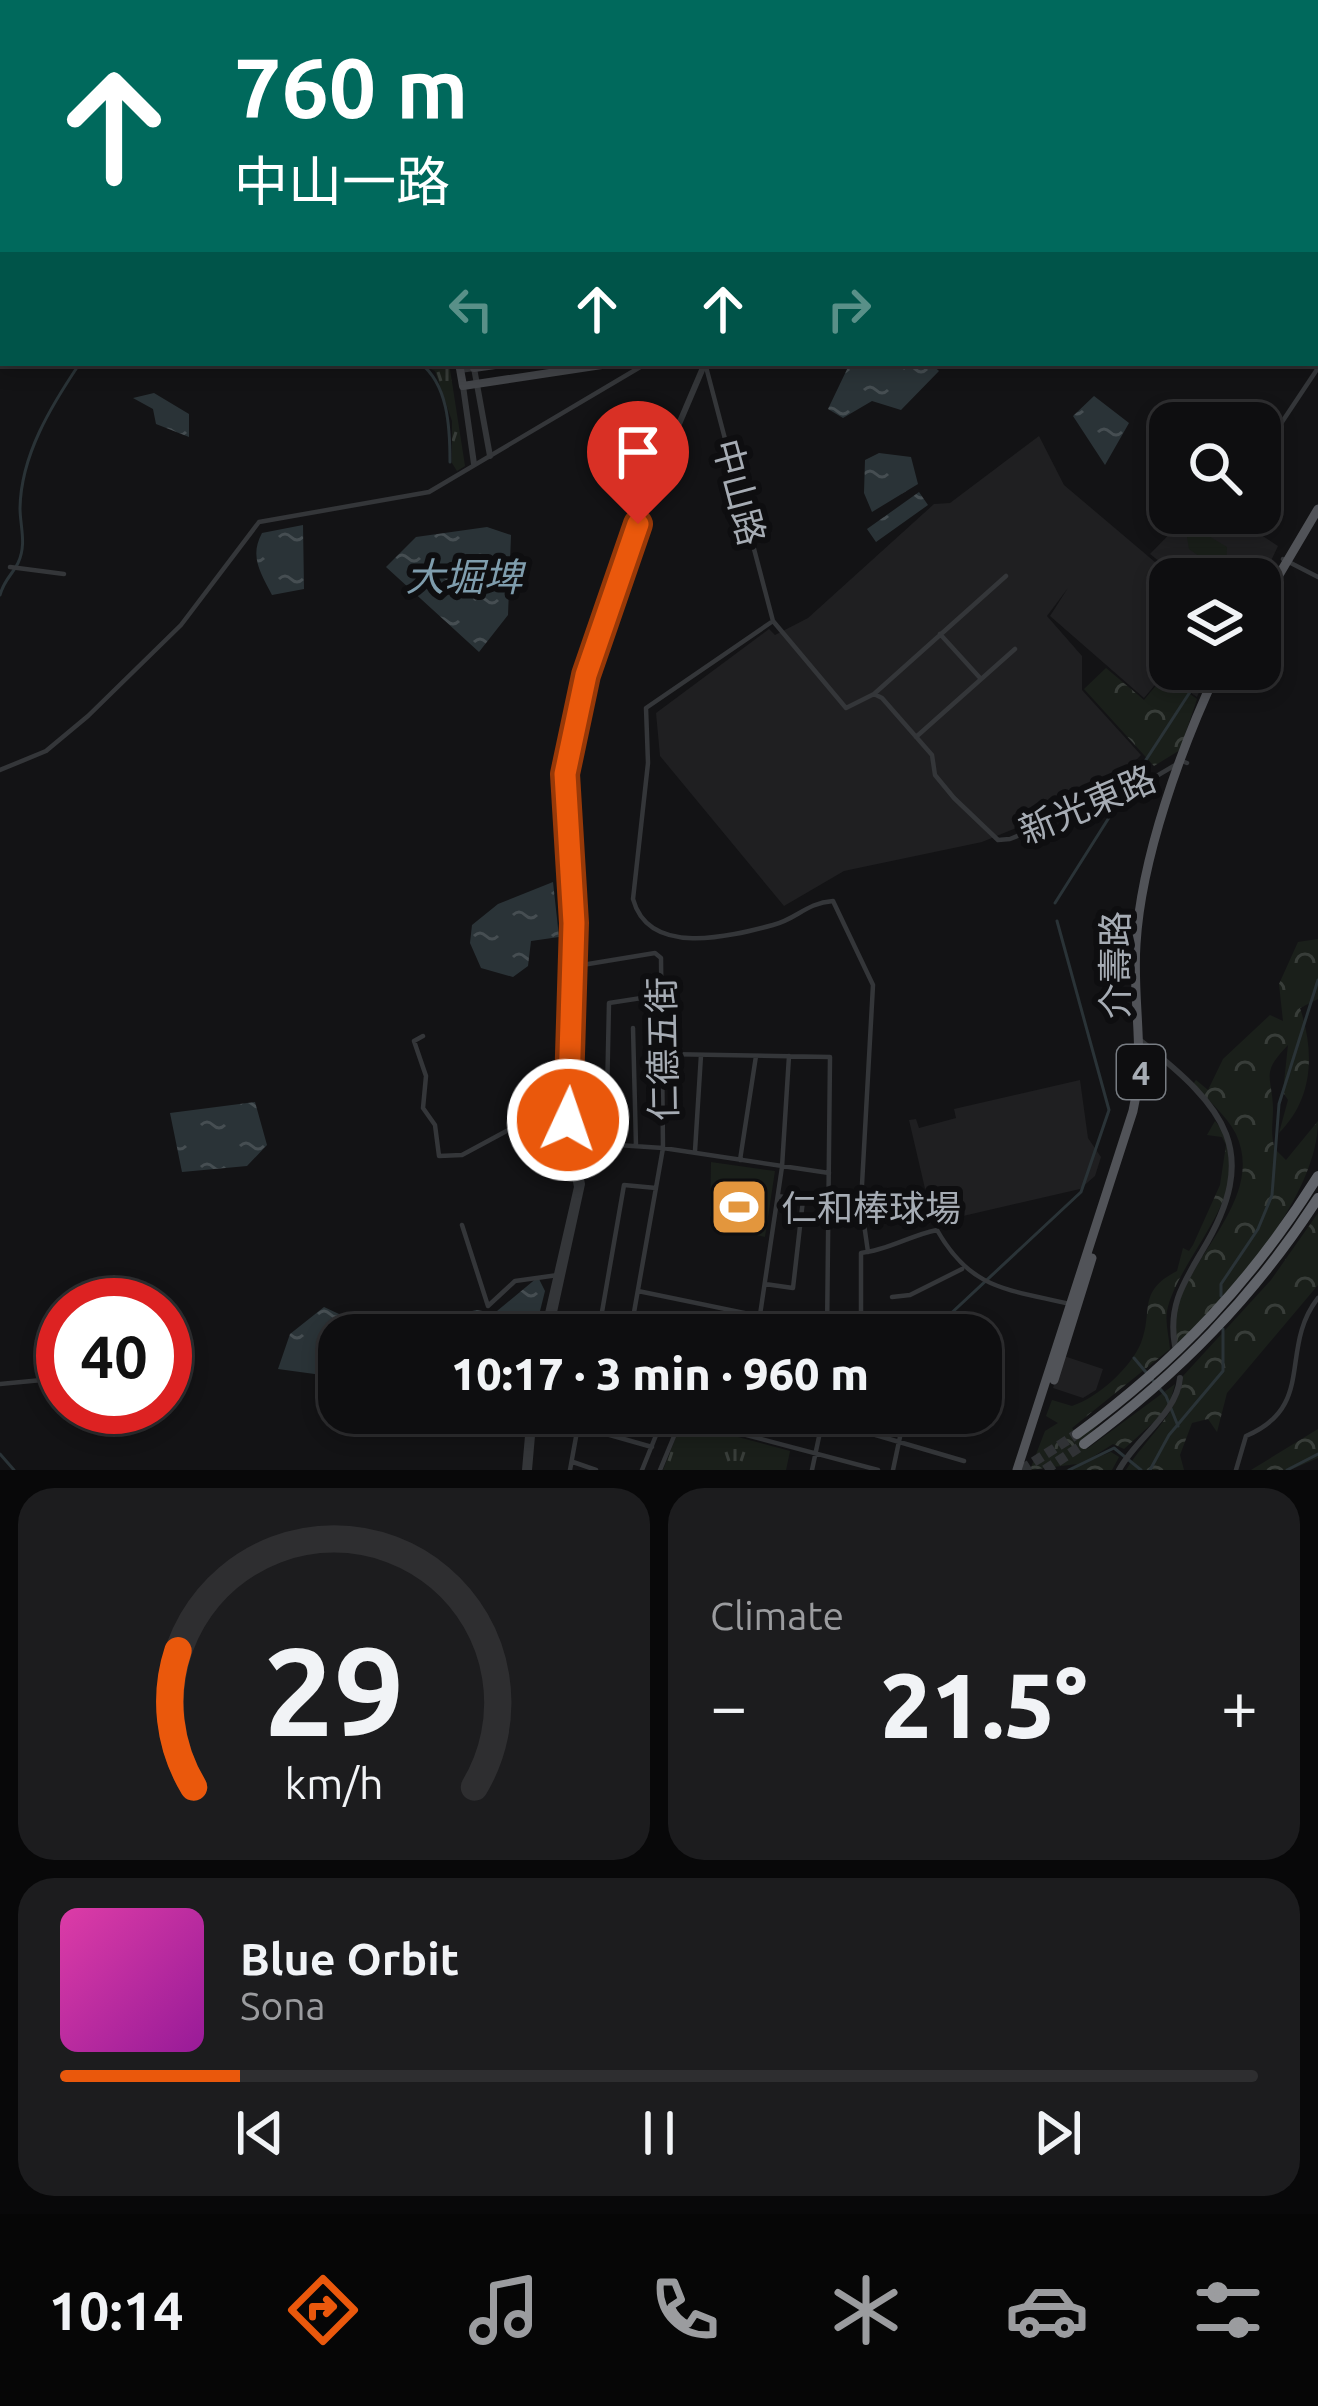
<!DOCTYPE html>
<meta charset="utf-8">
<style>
:root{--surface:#0e0e10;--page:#1c1c1e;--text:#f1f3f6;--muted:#9b9c9f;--line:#2e2e30;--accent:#ea580c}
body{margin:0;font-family:Ubuntu,"Noto Sans TC",sans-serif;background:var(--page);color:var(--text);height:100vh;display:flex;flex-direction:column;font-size:45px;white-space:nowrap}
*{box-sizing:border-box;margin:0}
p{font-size:39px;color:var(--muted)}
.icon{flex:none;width:66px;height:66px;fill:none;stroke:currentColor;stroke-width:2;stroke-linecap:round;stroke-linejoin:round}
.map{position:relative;height:1470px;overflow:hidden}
.drawer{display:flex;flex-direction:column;gap:18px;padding:18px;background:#080809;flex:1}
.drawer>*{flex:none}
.banner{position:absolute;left:0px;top:0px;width:1320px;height:366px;box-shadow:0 6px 18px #0003,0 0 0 3px var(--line);background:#00695c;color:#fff;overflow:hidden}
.controls{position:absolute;left:1149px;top:402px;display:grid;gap:24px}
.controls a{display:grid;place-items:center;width:132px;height:132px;border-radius:24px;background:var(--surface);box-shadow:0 6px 18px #0003,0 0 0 3px var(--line);font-size:60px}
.speed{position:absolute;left:36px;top:1278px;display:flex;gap:24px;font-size:60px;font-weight:700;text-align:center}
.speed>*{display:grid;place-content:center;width:156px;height:156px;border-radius:50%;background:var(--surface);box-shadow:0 6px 18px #0003,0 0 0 3px var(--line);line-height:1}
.speed .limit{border:18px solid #d22;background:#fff;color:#111}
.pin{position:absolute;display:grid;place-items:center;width:102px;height:102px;color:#fff;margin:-123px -51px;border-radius:50% 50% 50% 0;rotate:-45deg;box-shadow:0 0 12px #0007}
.pin .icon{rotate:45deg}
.me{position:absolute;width:132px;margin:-66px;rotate:3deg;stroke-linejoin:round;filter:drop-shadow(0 0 9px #0008)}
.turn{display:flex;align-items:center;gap:42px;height:252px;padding:0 36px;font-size:54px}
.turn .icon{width:156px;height:156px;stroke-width:2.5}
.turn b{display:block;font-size:84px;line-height:102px}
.lanes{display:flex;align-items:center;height:114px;padding:0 36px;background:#0003;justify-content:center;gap:60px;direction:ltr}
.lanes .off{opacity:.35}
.big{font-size:90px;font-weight:800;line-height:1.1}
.drawer .card{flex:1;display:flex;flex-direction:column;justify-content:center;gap:18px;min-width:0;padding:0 42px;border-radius:36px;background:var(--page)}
.drawer .dial{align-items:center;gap:0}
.dial svg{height:312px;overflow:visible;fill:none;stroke:var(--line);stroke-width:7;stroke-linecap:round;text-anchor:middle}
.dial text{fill:var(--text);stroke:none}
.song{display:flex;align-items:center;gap:36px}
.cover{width:144px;height:144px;border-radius:18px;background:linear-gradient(135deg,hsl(320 70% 55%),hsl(300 70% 35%))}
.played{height:12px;border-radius:6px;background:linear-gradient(90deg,var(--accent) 15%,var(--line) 15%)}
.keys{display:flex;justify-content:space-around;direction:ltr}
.heat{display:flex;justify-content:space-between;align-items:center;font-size:66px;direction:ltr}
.drawer .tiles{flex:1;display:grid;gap:18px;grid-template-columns:1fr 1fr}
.card:last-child{grid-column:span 2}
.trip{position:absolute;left:318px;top:1314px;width:684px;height:120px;border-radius:36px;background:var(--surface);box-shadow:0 6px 18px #0003,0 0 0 3px var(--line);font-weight:800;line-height:120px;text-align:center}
.dock{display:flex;height:192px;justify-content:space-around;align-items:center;background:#060606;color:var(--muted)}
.dock .icon{width:84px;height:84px}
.dock .on{color:var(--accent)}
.dock b{font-size:54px;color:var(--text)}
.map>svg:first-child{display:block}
.built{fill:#1f1f21}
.forest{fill:url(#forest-crowns)}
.park{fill:url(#park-tufts)}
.pitch{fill:#1a1f1a}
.water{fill:url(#water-ripples)}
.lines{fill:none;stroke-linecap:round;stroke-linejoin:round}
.stream{stroke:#2a3337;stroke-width:3}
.river{stroke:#2a3337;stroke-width:8}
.motorway-tunnel{stroke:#303235;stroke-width:10;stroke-dasharray:10 5;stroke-linecap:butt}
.minor{stroke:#343639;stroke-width:4.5}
.tertiary{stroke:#343639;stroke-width:6}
.secondary{stroke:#434549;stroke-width:8}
.primary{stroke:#515358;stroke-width:9}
.motorway{stroke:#61646a;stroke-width:10}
.route-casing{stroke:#983908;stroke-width:30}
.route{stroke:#ea580c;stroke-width:21}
.labels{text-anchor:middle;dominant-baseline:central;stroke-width:12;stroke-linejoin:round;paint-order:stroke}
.shield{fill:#0e0e10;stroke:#787d83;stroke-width:3}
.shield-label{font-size:33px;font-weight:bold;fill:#a6acb4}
.street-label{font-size:36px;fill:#a6acb4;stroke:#0e0e10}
.poi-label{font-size:36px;fill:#a6acb4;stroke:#0e0e10;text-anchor:start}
.water-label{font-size:39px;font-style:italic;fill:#7f9dad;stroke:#0e0e10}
</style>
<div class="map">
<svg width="1318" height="1470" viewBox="0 0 1318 1470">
<defs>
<pattern id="forest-crowns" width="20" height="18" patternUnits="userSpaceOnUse" patternTransform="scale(3)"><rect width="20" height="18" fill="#1a1f1a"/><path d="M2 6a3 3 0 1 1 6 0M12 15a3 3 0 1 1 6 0" fill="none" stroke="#383d39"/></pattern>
<pattern id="park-tufts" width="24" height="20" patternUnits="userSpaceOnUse" patternTransform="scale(3)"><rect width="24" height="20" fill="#1a1f1a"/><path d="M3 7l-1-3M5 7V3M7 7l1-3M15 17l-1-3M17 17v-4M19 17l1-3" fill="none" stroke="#383d39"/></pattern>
<pattern id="water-ripples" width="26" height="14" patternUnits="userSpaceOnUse" patternTransform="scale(3)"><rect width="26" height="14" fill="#2a3337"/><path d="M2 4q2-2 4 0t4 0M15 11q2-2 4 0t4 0" fill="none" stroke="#464e52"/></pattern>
</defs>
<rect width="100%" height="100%" fill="#131315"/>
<!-- built -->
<path class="built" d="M1039,436L1064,485L1175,579H1170V669H1209L1197,697L1164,674L1144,698L1050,616L1068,588L1047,616L1082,656V690L1141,755L1105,792L982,842L844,871L784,906L660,756L656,713L769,629L775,635L808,618L934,504L950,503Z
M1190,513H1227L1278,546L1260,584V579H1181L1150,554Z
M1080,1080L1088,1138L1101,1157L1095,1176L1080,1189L933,1223L909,1120L916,1119L919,1128L956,1118L954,1109Z
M1064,1356L1103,1369L1096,1390L1083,1398L1053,1388Z"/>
<!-- forest -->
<path class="forest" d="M1106,668L1144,700L1164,676L1197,699L1180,750L1154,766L1084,689Z
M1318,939V999L1300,1008C1315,1053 1313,1099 1279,1133L1288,1100L1283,1092L1288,1045C1260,1074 1272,1075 1273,1108C1273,1123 1270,1134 1275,1149L1286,1160L1318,1121C1318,1195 1231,1294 1177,1344C1158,1273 1271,1210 1236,1134C1227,1116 1206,1098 1193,1084L1196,1080L1208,1090L1223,1059L1270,1015L1283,1021L1279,984L1298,942Z
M1215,1121C1268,1181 1179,1253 1167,1311C1165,1323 1169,1337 1170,1349L1072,1428L1078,1436L1098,1425L1081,1442L1087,1449L1175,1384L1168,1409L1124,1449L1113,1444L1083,1463L1111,1452L1119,1457L1112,1470H1066L1077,1464L1030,1470L1045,1431L1058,1423L1046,1416L1052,1400L1072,1406C1099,1397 1131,1367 1141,1343C1154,1312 1136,1292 1177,1271L1183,1248L1189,1251L1193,1245L1220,1185L1226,1145L1222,1137L1207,1135Z
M1318,1213V1285L1227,1393L1217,1432L1208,1419L1192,1423L1180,1455L1184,1470H1126C1145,1439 1181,1411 1183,1376L1271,1280Z
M1318,1429V1458L1290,1470H1251Z"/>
<!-- park -->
<path class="park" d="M449,363L465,466L457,471L452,463V421L435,371L423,365Z
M682,1422L790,1451L786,1470H663Z"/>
<!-- pitch -->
<path class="pitch" d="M1197,529L1227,547L1226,565L1213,566L1189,549L1187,537Z
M711,1162L775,1171L765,1237L725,1228L710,1216Z"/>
<!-- water -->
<path class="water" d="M850,363H930L939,371L901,410L872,401L843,418L828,409Z
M154,393L189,414V437L156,424L153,409L133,398Z
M1094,396L1129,423L1105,465L1073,416Z
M879,453L911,457L918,484L872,512L864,493L865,460Z
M919,492L928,505L876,542L867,529Z
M303,525L304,589L272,595C261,573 249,557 262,533Z
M487,527L511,535L508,615L479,652L386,567L416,537Z
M553,882L559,937L531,941L528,966L513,977L481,968L470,943L472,925L498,904Z
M255,1102L267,1145L247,1166L182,1172L170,1113Z
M538,1277L545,1291L534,1335L504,1333L497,1311Z
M324,1307L339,1314L351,1334L339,1335V1360L322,1375L278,1369L290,1334Z
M476,1310L489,1312L499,1335H437L445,1318Z"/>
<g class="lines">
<!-- stream -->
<path class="stream" d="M186,0L192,3
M420,363C448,384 450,427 450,462
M0,595C4,580 12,575 18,563C27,544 20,526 20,508C21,455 51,406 80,363
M1129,786L1190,692
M1055,903L1122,797
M1221,1296V1284L1258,1229L1272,1195L1279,1104L1318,980
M930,1333L1081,1192L1109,1110L1057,921
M1134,1358L1166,1396L1178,1426
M0,1454L14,1470
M1069,1470L1114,1448L1141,1470
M1150,1470L1169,1435L1223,1371V1329
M1287,1470L1318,1454"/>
<!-- river -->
<path class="river" d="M296,3L298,0"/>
<!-- motorway-tunnel -->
<path class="motorway-tunnel" d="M1021,1470L1077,1434
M1045,1470L1084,1444"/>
<!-- minor -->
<path class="minor" d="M692,0L693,3
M748,0L749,3
M1024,0V3
M1137,0L1138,3
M1155,0L1156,3
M454,3L472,0
M705,363L773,621L846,708L874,694L882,698L932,755L935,775L954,798L998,840L1010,839L1138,787L1182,761L1187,763
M1260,455L1318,368
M1283,559L1318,577
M10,567L64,574
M773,621L646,708L648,763L633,899C649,958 731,936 773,925C797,919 806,903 833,901L873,985L861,1203L868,1252
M940,634L981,679
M874,694L1006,576
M916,737L1015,649
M0,770L46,751L88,716L181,625L259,522L429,492L647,363
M570,967L655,953L661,958L663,1148L630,1335
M633,1028L636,1146
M423,1036L414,1041L426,1076L423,1108L435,1125L439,1156L462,1155L562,1101
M664,1054L830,1057L827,1335
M572,1142L663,1148L829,1173
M606,1143L609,1003L661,995
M695,1151L701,1055
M740,1160L756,1056
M462,1225L488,1306L515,1281L558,1275
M765,1284L793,1288L803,1200L778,1196
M638,1291L793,1323L892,1325L904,1335
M892,1297L910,1295L962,1269
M598,1335L624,1185L656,1188
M757,1335L782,1167L789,1056
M792,1335L793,1323
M861,1335V1253C889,1250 911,1235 937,1230C971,1290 1007,1289 1070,1304
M0,1384L63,1378
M663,1413L878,1470
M860,1413L862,1431L964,1461
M742,1431L745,1413
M573,1462L596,1470
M570,1470L578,1426L652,1447
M642,1470L665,1413
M660,1470L682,1417
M812,1470L824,1413
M893,1470L905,1413
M1236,1470L1246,1436C1317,1406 1278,1349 1318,1298"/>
<!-- tertiary -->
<path class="tertiary" d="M961,0L962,3
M633,3L634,0
M460,370L474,368L490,456
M463,386L474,464
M1142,1042C1226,1108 1262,1152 1202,1251C1182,1285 1168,1307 1175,1346
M543,1335L577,1187L563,1117L568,933L560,773L576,702L647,499L705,363
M549,1335L582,1184L567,1107L574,924L563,790L583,693
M525,1470L530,1413
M529,1470L534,1413
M1119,1470C1136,1438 1177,1414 1180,1378"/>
<!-- secondary -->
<path class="secondary" d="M401,0L402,3
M415,0L416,3
M539,3L540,0
M828,3L835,0
M1317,221H1318
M1317,234H1318
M459,363L463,386L615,363
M473,363L474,368L510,363"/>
<!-- primary -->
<path class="primary" d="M1260,607L1318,509
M1054,1380L1092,1258
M1017,1470L1133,1111C1146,1054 1132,1002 1136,944C1141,858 1181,748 1218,669"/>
<!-- motorway -->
<path class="motorway" d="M1077,1434C1176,1362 1253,1280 1318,1176
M1084,1444C1178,1374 1254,1297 1318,1198"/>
</g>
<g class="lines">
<defs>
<path id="route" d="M568,1120L574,923L565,774L586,675L638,524"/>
</defs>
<!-- route casing -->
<use href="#route" class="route-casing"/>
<!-- route -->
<use href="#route" class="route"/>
</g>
<!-- icons -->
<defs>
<symbol id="stadium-square" viewBox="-11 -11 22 22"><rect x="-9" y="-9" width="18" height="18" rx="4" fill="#e3963d" stroke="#0e0e10"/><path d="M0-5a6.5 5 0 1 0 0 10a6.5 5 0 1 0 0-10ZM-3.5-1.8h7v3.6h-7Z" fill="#fff"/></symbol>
</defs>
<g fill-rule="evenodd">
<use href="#stadium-square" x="706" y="1174" width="66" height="66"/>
</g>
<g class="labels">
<!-- shield labels -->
<rect class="shield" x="1117" y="1045" width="48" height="54" rx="9"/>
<g class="shield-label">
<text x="1141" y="1072">4</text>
</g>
<!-- street labels -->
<g class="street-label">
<text transform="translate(740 492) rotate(75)">中山路</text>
<text transform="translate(1087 804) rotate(-23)">新光東路</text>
<text transform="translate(1114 965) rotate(-90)">介壽路</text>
<text transform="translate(662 1049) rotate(-91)">仁德五街</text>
</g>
<!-- poi labels -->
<g class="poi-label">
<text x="781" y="1207">仁和棒球場</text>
</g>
<!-- water labels -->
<g class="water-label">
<text x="464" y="576">大堀埤</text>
</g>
</g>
</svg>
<div class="controls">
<a><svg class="icon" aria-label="search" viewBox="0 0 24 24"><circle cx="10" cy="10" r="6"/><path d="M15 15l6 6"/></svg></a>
<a><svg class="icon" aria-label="layers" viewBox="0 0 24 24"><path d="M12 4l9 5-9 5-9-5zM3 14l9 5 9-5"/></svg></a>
</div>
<div class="speed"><div class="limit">40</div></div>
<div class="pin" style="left:638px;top:524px;background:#d93025"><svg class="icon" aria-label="arrive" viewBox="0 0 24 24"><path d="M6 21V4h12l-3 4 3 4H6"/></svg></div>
<svg class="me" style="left:568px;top:1120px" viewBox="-20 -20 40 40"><circle r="17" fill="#ea580c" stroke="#fff" stroke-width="3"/><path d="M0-11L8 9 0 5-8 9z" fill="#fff"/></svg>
<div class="trip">10:17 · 3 min · 960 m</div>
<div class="banner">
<div class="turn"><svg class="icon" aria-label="ahead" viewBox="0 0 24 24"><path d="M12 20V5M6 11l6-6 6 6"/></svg><div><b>760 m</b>中山一路</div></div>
<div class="lanes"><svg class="icon off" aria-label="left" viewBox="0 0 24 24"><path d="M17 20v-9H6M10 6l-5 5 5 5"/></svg><svg class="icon" aria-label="ahead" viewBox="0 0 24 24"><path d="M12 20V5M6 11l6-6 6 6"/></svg><svg class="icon" aria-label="ahead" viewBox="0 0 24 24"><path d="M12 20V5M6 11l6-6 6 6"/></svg><svg class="icon off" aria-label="right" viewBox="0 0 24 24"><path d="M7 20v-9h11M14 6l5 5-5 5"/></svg></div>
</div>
</div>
<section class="drawer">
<div class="tiles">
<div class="card dial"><svg viewBox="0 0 100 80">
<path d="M14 69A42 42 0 1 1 86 69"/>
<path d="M14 69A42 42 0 0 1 10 34" stroke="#ea580c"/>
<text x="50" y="56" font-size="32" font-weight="700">29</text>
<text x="50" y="72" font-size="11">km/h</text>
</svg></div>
<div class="card"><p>Climate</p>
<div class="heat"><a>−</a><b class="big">21.5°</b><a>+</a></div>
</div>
<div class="card">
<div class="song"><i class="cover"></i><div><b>Blue Orbit</b><p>Sona</p></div></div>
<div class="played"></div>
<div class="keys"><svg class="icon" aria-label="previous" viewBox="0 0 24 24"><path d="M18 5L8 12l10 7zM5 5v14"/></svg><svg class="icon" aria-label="pause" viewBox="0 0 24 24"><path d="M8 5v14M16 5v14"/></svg><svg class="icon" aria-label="next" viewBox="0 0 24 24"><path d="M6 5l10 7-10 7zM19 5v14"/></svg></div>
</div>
</div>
</section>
<nav class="dock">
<b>10:14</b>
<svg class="icon on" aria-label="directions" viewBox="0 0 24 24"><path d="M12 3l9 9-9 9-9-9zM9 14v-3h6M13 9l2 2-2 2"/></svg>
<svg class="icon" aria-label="music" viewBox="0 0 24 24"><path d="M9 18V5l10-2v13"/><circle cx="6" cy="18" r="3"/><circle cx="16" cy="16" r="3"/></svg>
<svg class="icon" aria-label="phone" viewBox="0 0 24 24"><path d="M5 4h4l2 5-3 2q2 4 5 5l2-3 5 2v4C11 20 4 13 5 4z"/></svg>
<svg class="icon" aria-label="climate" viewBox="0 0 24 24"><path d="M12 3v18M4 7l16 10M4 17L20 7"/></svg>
<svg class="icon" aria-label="car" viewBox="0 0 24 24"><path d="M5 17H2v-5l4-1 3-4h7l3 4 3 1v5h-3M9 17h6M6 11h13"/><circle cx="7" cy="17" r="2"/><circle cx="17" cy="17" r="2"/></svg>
<svg class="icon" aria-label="filters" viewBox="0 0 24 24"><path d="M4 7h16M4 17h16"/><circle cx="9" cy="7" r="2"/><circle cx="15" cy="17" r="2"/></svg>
</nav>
